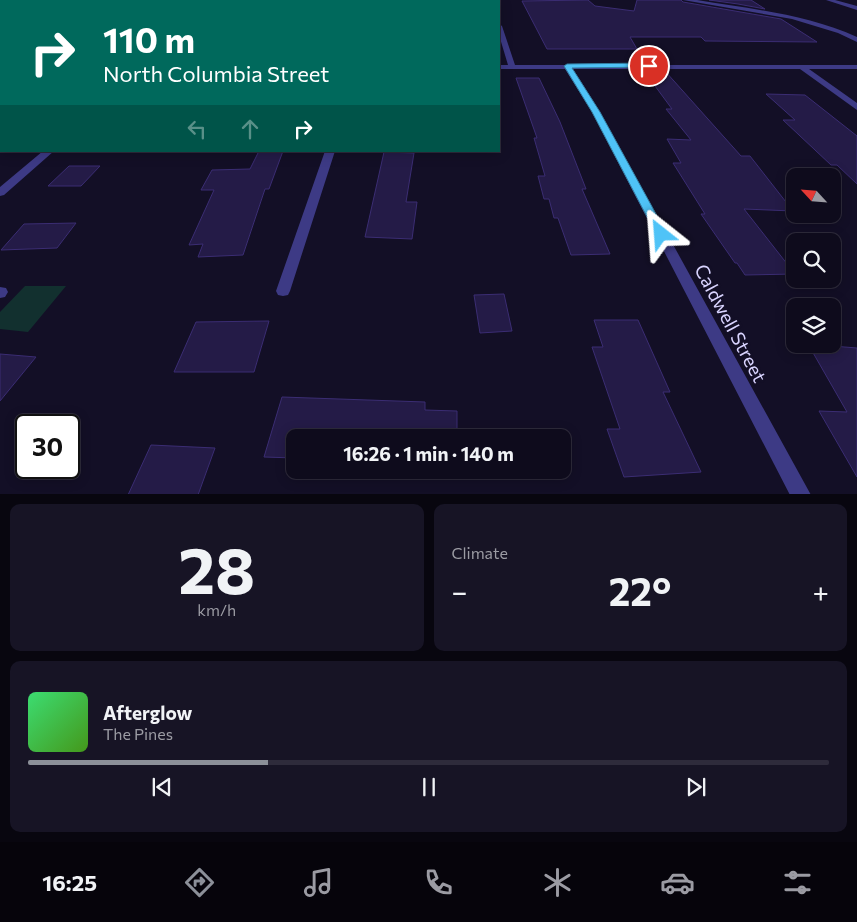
<!DOCTYPE html>
<meta charset="utf-8">
<style>
:root{--surface:#0e0b1c;--page:#171425;--text:#f1f3f6;--muted:#9b9ba3;--line:#2e2b3b;--accent:#8c9099}
body{margin:0;font-family:Commissioner,sans-serif;background:var(--page);color:var(--text);height:100vh;display:flex;flex-direction:column;font-size:19px;white-space:nowrap}
*{box-sizing:border-box;margin:0}
p{font-size:16px;color:var(--muted)}
.icon{flex:none;width:28px;height:28px;fill:none;stroke:currentColor;stroke-width:2;stroke-linecap:round;stroke-linejoin:round}
.map{position:relative;height:494px;overflow:hidden}
.drawer{display:flex;flex-direction:column;gap:10px;padding:10px;background:#08060f;flex:1}
.drawer>*{flex:none}
.banner{position:absolute;left:0px;top:0px;width:500px;height:152px;box-shadow:0 2px 12px #0003,0 0 0 1px var(--line);background:#00695c;color:#fff;overflow:hidden}
.needle{width:32px;rotate:296deg}
.controls{position:absolute;left:786px;top:168px;display:grid;gap:10px}
.controls a{display:grid;place-items:center;width:55px;height:55px;border-radius:10px;background:var(--surface);box-shadow:0 2px 12px #0003,0 0 0 1px var(--line);font-size:25px}
.speed{position:absolute;left:15px;top:414px;display:flex;gap:10px;font-size:25px;font-weight:700;text-align:center}
.speed>*{display:grid;place-content:center;width:65px;height:65px;border-radius:50%;background:var(--surface);box-shadow:0 2px 12px #0003,0 0 0 1px var(--line);line-height:1}
.speed .limit{border:2px solid #111;border-radius:8px;background:#fff;color:#111}
.pin{position:absolute;display:grid;place-items:center;width:42px;height:42px;color:#fff;margin:-21px;border:2px solid #fff;border-radius:50%;box-shadow:0 1px 5px #0007}
.me{position:absolute;width:55px;margin:-28px;rotate:332deg;stroke-linejoin:round;filter:drop-shadow(0 0 4px #0008)}
.turn{display:flex;align-items:center;gap:18px;height:105px;padding:0 20px;font-size:22px}
.turn .icon{width:65px;height:65px;stroke-width:2.5}
.turn b{display:block;font-size:35px;line-height:42px}
.lanes{display:flex;align-items:center;height:48px;padding:0 20px;background:#0003;justify-content:center;gap:25px;direction:ltr}
.lanes .off{opacity:.35}
.big{font-size:38px;font-weight:700;line-height:1.1}
.drawer .widget{flex:1;display:flex;flex-direction:column;justify-content:center;gap:8px;min-width:0;padding:0 18px;border-radius:10px;background:var(--page)}
.drawer .dial{align-items:center;gap:0}
.dial b{font-size:65px;line-height:1}
.song{display:flex;align-items:center;gap:15px}
.cover{width:60px;height:60px;border-radius:8px;background:linear-gradient(135deg,hsl(140 70% 55%),hsl(100 70% 35%))}
.played{height:5px;border-radius:2px;background:linear-gradient(90deg,var(--accent) 30%,var(--line) 30%)}
.keys{display:flex;justify-content:space-around;direction:ltr}
.heat{display:flex;justify-content:space-between;align-items:center;font-size:28px;direction:ltr}
.drawer .tiles{flex:1;display:grid;gap:10px;grid-template-columns:1fr 1fr}
.widget:last-child{grid-column:span 2}
.trip{position:absolute;left:286px;top:429px;width:285px;height:50px;border-radius:10px;background:var(--surface);box-shadow:0 2px 12px #0003,0 0 0 1px var(--line);font-weight:700;line-height:50px;text-align:center}
.menu{display:flex;height:80px;justify-content:space-around;align-items:center;background:#06040b;color:var(--muted)}
.menu .icon{width:35px;height:35px}
.menu .current{color:var(--accent)}
.menu b{font-size:22px;color:var(--text)}
.map>svg:first-child{display:block}
.green{fill:#12302f}
.building{fill:#241b47;stroke:#3b2d73}
.lines{fill:none;stroke-linecap:round;stroke-linejoin:round}
.minor{fill:#3d3a85;fill-rule:evenodd}
.route{fill:#4fc3f7;stroke:#337fa1}
.labels{text-anchor:middle;dominant-baseline:central;stroke-width:5;stroke-linejoin:round;paint-order:stroke}
.street-label{font-size:19px;fill:#d9d4ff;stroke:#130f26}
</style>
<div class="map">
<svg width="857" height="495" viewBox="0 0 857 495">
<rect width="100%" height="100%" fill="#130f26"/>
<!-- green -->
<path class="green" d="M25,286H66L28,332L0,329V312Z"/>
<!-- building -->
<path class="building" d="M588,0L595,6L634,11L637,0H681L683,2L781,19L817,42L705,41L701,37H630L637,49H547L522,1Z
M709,0H751L765,9L738,4Z
M644,71H665L741,156H750L793,211L744,209L795,274L745,275L737,263H735L701,214H705L673,163H681L667,139L691,140L666,109H672Z
M516,78H539L560,122L586,189H582L610,254L571,255L558,218H554L549,199H544L538,176H545L534,138H537Z
M766,94L805,95L857,136V184L837,165H831L783,120H795Z
M259,151H283L269,189H265L243,255L198,257L203,244L189,245L214,190H201L212,170L250,169Z
M384,152L414,153L406,202H417L412,239L365,237Z
M69,166H100L81,186H48Z
M76,223L57,248L1,250L24,224Z
M504,294L512,331L480,333L474,295Z
M594,320H638L670,392H663L701,472L624,477L607,429H620L592,347H603Z
M269,321L254,372H174L196,322Z
M808,344L857,348V477L819,411L847,412Z
M0,354L36,357L0,401Z
M282,397L425,402V410L457,411V438H295V458L264,457Z
M151,445L215,448L198,495H128Z
M364,470H458V475L364,471Z"/>
<g class="lines">
<!-- minor -->
<path class="minor" d="M486,0H492L493,1H487Z
M683,0H697C751,9 806,14 857,37V42L838,33L792,19Z
M826,0H835L857,6V10Z
M499,24L502,26L515,65H857V69H809L857,103V110L800,69H573L600,112L811,495H790L592,112L565,69H499V65H508L499,35Z
M43,151H54L4,195L0,196V187Z
M325,151H335L290,291L288,295L283,296L278,295L276,291Z
M0,287L6,288L8,292L5,297L0,298Z"/>
</g>
<!-- route -->
<path class="route" d="M649,63L652,66L651,67L572,68L600,112L667,234L661,237L656,234L592,112L564,66L567,64Z"/>
<g class="labels">
<!-- street labels -->
<g class="street-label">
<text transform="translate(731 323) rotate(62)">Caldwell Street</text>
</g>
</g>
</svg>
<div class="controls">
<a><svg class="needle" viewBox="-14 -14 28 28"><path d="M0-13l5 13h-10z" fill="#e53935"/><path d="M0 13l5-13h-10z" fill="#9b9ba3"/></svg></a>
<a><svg class="icon" aria-label="search" viewBox="0 0 24 24"><circle cx="10" cy="10" r="6"/><path d="M15 15l6 6"/></svg></a>
<a><svg class="icon" aria-label="layers" viewBox="0 0 24 24"><path d="M12 4l9 5-9 5-9-5zM3 14l9 5 9-5"/></svg></a>
</div>
<div class="speed"><div class="limit">30</div></div>
<div class="pin" style="left:649px;top:66px;background:#d93025"><svg class="icon" aria-label="arrive" viewBox="0 0 24 24"><path d="M6 21V4h12l-3 4 3 4H6"/></svg></div>
<svg class="me" style="left:661px;top:234px" viewBox="-20 -20 40 40"><path d="M0-17L14 15 0 8-14 15z" fill="#4fc3f7" stroke="#fff" stroke-width="4"/></svg>
<div class="trip">16:26 · 1 min · 140 m</div>
<div class="banner">
<div class="turn"><svg class="icon" aria-label="right" viewBox="0 0 24 24"><path d="M7 20v-9h11M14 6l5 5-5 5"/></svg><div><b>110 m</b>North Columbia Street</div></div>
<div class="lanes"><svg class="icon off" aria-label="left" viewBox="0 0 24 24"><path d="M17 20v-9H6M10 6l-5 5 5 5"/></svg><svg class="icon off" aria-label="ahead" viewBox="0 0 24 24"><path d="M12 20V5M6 11l6-6 6 6"/></svg><svg class="icon" aria-label="right" viewBox="0 0 24 24"><path d="M7 20v-9h11M14 6l5 5-5 5"/></svg></div>
</div>
</div>
<section class="drawer">
<div class="tiles">
<div class="widget dial"><b>28</b><p>km/h</p></div>
<div class="widget"><p>Climate</p>
<div class="heat"><a>−</a><b class="big">22°</b><a>+</a></div>
</div>
<div class="widget">
<div class="song"><i class="cover"></i><div><b>Afterglow</b><p>The Pines</p></div></div>
<div class="played"></div>
<div class="keys"><svg class="icon" aria-label="previous" viewBox="0 0 24 24"><path d="M18 5L8 12l10 7zM5 5v14"/></svg><svg class="icon" aria-label="pause" viewBox="0 0 24 24"><path d="M8 5v14M16 5v14"/></svg><svg class="icon" aria-label="next" viewBox="0 0 24 24"><path d="M6 5l10 7-10 7zM19 5v14"/></svg></div>
</div>
</div>
</section>
<nav class="menu">
<b>16:25</b>
<svg class="icon current" aria-label="directions" viewBox="0 0 24 24"><path d="M12 3l9 9-9 9-9-9zM9 14v-3h6M13 9l2 2-2 2"/></svg>
<svg class="icon" aria-label="music" viewBox="0 0 24 24"><path d="M9 18V5l10-2v13"/><circle cx="6" cy="18" r="3"/><circle cx="16" cy="16" r="3"/></svg>
<svg class="icon" aria-label="phone" viewBox="0 0 24 24"><path d="M5 4h4l2 5-3 2q2 4 5 5l2-3 5 2v4C11 20 4 13 5 4z"/></svg>
<svg class="icon" aria-label="climate" viewBox="0 0 24 24"><path d="M12 3v18M4 7l16 10M4 17L20 7"/></svg>
<svg class="icon" aria-label="car" viewBox="0 0 24 24"><path d="M5 17H2v-5l4-1 3-4h7l3 4 3 1v5h-3M9 17h6M6 11h13"/><circle cx="7" cy="17" r="2"/><circle cx="17" cy="17" r="2"/></svg>
<svg class="icon" aria-label="filters" viewBox="0 0 24 24"><path d="M4 7h16M4 17h16"/><circle cx="9" cy="7" r="2"/><circle cx="15" cy="17" r="2"/></svg>
</nav>
